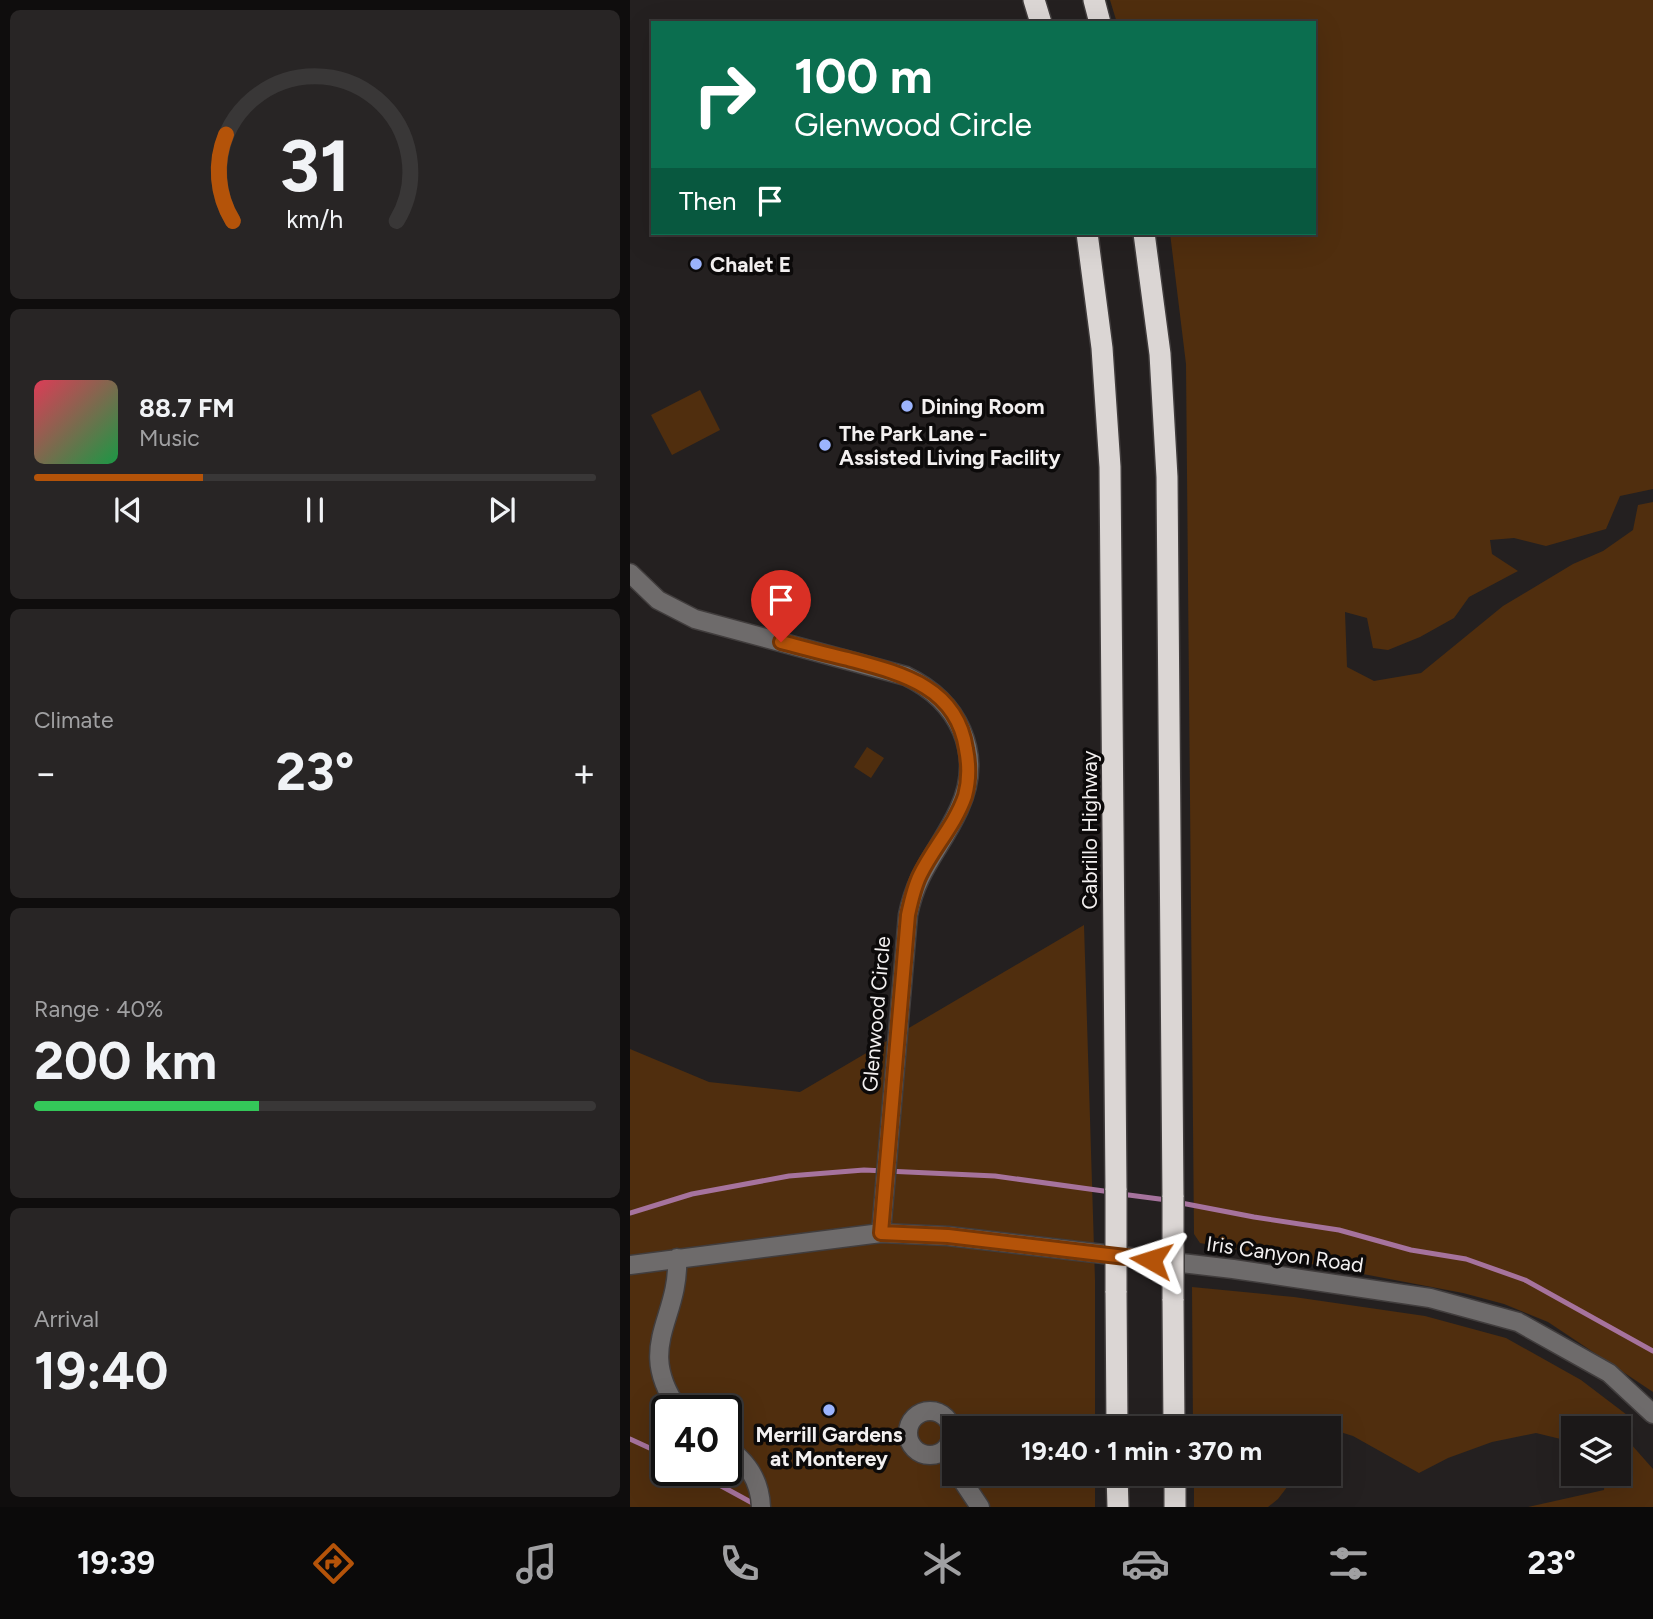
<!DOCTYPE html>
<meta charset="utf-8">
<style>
:root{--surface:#1b1818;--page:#282525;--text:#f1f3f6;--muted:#a0a0a2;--line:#393737;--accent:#b45309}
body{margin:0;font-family:Figtree,sans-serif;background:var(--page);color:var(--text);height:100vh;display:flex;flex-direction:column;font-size:26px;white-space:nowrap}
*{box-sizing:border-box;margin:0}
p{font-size:23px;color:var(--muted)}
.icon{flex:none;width:38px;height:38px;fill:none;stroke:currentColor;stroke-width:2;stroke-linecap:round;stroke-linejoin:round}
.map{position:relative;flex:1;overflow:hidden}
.panel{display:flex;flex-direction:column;gap:10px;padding:10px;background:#0f0d0d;width:630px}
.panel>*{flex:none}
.guide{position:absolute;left:21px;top:21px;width:665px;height:214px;border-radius:0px;box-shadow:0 7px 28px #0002,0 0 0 2px var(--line);background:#0b6e4f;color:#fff;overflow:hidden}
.controls{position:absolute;left:931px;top:1416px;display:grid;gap:14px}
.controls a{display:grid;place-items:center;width:70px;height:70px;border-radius:0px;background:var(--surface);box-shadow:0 7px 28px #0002,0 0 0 2px var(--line);font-size:35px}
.speed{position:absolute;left:21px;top:1395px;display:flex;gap:14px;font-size:35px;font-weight:700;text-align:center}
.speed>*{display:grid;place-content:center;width:91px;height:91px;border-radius:50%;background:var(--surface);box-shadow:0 7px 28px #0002,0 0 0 2px var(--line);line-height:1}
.speed .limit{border:4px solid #111;border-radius:10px;background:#fff;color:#111}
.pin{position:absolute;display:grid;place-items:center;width:60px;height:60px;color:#fff;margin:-72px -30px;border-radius:50% 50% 50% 0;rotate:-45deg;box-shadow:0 0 7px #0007}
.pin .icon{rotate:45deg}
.me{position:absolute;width:77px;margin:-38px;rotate:276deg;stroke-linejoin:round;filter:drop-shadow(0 0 5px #0008)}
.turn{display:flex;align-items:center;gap:24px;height:147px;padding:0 28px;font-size:32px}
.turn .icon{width:91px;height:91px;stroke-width:2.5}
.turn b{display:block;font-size:49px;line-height:60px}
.then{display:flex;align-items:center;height:66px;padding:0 28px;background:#0003;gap:14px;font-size:26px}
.big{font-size:52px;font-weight:700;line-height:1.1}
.panel .tile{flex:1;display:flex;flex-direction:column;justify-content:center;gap:10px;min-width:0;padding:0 24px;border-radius:10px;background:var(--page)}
.panel .dial{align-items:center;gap:0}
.dial svg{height:182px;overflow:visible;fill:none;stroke:var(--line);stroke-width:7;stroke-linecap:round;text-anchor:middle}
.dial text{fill:var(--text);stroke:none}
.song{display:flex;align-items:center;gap:21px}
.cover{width:84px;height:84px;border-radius:10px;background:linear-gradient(135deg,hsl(350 70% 55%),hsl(140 70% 35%))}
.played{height:7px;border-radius:4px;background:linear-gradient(90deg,var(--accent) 30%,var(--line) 30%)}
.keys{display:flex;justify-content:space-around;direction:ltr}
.heat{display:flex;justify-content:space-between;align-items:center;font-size:38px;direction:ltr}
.charge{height:10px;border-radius:5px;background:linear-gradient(90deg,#34c759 40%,var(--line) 0)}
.trip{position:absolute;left:312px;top:1416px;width:399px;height:70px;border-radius:0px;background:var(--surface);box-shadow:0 7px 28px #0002,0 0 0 2px var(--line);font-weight:700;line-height:70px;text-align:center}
.menu{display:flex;height:112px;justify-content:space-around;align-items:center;background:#0b0a0a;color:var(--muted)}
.menu .icon{width:49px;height:49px}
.menu .on{color:var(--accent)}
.menu b{font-size:32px;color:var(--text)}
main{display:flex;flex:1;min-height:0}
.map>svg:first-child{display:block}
.green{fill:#502e0e;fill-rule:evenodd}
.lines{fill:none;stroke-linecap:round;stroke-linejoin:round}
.stream{stroke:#a6739d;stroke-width:5}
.minor-casing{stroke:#413d3d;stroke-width:21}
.highway-casing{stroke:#413d3d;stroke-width:24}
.minor{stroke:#6e6b6b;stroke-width:18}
.highway{stroke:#dbd6d4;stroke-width:21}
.highway-bridge-casing{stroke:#413d3d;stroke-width:24;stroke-linecap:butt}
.highway-bridge{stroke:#dbd6d4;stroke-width:21}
.route-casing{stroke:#753606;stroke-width:18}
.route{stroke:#b45309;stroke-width:12}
.poi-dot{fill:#9cb4fd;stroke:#0c0a0a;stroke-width:2.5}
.labels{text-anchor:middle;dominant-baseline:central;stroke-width:7;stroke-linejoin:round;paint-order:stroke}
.poi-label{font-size:21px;font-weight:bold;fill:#f3f0f0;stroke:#0c0a0a;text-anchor:start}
.street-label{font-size:21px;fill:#f3f0f0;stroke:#0c0a0a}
</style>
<main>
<section class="panel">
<div class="tile dial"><svg viewBox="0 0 100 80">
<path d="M14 69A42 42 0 1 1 86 69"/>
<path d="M14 69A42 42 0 0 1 11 31" stroke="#b45309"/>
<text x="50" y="56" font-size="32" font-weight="700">31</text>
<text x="50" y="72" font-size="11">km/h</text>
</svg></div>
<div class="tile">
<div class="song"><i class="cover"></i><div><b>88.7 FM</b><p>Music</p></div></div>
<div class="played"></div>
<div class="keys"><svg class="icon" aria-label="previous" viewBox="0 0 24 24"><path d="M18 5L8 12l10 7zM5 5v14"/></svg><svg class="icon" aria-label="pause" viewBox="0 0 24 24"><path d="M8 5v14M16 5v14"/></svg><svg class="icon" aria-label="next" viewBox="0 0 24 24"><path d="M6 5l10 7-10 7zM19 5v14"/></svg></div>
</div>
<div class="tile"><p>Climate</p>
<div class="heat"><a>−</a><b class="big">23°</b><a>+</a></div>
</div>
<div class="tile"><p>Range · 40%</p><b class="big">200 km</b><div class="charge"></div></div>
<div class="tile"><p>Arrival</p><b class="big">19:40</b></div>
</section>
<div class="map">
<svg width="1023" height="1507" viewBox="0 0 1023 1507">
<rect width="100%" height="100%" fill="#242020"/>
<!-- green -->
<path class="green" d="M480,0H1023V489L990,496L976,529L916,546L884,538L860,540L862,554L888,571L839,597L824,618L790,637L758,650L743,648L737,618L715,612L717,667L744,681L791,673L873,606L943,564L973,551L1003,530L1008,505L1023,502V1392L918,1322L874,1304L833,1293L570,1243L564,1234L556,364L540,233H684V23H487Z
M70,390L90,430L42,455L21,415Z
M237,747L254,758L241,778L224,767Z
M454,925L465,1280V1428H324V1474H465V1507H0V1049L79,1082L170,1092ZM37,1410H96V1470H37Z
M562,1287L664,1297L795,1316L876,1338L951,1380L1001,1418L1000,1443L1023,1469V1507H898L974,1490L975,1474H989V1428H943V1442L906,1433L862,1442L818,1458L789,1473L723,1436L675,1421V1428H563Z
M564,1474H667L648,1499L638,1507H564Z"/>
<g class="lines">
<!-- stream -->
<path class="stream" d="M491,1194L537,1200
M546,1202L624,1217L709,1230L781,1250L836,1259L895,1280L1023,1351
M0,1213L62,1194L159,1176L234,1170L365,1176L481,1192
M0,1439L37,1456
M62,1470L126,1505"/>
<defs>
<path id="minor" d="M0,573L28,600L65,619L276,676C328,701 355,753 329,809C311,849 287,869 278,915L251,1233
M47,1258C50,1320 4,1346 49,1410
M0,1265L251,1233L318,1236L603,1269L800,1298L888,1322L979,1373L1023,1414
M278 1433a22 22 0 1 1 44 0a22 22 0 1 1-44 0Z
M96,1447C117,1461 130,1481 131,1507
M328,1474L350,1507"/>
<path id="highway" d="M404,0L411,23
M464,0L470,23
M457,233L472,348L480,467L486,1190
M514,233L530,354L537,477L543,1197
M486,1291L487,1428
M543,1299L544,1428
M487,1474L488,1507
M545,1474V1507"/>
</defs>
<!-- minor casing -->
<use href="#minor" class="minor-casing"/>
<!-- highway casing -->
<use href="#highway" class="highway-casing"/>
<!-- minor -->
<use href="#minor" class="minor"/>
<!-- highway -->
<use href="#highway" class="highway"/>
<defs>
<path id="highway-bridge" d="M486,1190V1291
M543,1299V1197"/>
</defs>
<!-- highway-bridge casing -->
<use href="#highway-bridge" class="highway-bridge-casing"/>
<!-- highway-bridge -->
<use href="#highway-bridge" class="highway-bridge"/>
</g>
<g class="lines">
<defs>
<path id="route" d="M151,642C174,648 196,654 218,659C270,673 327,686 336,749C339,764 339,781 335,796C325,825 303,848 290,875C284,887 281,901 278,915L251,1233L318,1236L521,1260"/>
</defs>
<!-- route casing -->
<use href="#route" class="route-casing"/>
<!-- route -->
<use href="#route" class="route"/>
</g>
<!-- markers -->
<g class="poi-dot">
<circle cx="66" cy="264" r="7"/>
<circle cx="277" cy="406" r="7"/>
<circle cx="195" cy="445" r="7"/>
<circle cx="199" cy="1410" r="7"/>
</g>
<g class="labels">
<!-- poi labels -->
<g class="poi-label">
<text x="80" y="264">Chalet E</text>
<text x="291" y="406">Dining Room</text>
<text x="209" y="433">The Park Lane -<tspan x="209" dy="24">Assisted Living Facility</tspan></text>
<text x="199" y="1434" text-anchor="middle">Merrill Gardens<tspan x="199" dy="24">at Monterey</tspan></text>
</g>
<!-- street labels -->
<g class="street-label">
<text transform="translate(459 830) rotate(-90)">Cabrillo Highway</text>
<text transform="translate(246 1014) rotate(-85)">Glenwood Circle</text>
<text transform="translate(655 1254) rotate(8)">Iris Canyon Road</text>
</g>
</g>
</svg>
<div class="controls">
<a><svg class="icon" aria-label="layers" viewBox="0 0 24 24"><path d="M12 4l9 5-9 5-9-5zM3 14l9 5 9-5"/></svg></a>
</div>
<div class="speed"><div class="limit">40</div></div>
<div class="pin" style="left:151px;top:642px;background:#d93025"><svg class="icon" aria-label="arrive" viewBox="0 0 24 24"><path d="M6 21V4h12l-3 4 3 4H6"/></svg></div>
<svg class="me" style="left:521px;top:1260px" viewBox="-20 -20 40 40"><path d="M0-17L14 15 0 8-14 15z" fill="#b45309" stroke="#fff" stroke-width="4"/></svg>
<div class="trip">19:40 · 1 min · 370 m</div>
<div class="guide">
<div class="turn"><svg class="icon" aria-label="right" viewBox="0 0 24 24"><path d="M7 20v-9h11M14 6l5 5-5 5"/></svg><div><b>100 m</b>Glenwood Circle</div></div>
<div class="then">Then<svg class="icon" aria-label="arrive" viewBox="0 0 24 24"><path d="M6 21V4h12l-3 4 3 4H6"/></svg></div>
</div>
</div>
</main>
<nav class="menu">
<b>19:39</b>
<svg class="icon on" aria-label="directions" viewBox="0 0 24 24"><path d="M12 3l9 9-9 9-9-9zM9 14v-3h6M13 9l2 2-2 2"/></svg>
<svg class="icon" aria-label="music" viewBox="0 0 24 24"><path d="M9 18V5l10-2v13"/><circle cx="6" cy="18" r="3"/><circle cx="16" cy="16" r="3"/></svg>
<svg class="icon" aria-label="phone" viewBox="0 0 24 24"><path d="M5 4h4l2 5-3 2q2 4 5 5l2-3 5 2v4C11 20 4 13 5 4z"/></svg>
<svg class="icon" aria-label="climate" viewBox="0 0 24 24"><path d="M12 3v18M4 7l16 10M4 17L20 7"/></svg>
<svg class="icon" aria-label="car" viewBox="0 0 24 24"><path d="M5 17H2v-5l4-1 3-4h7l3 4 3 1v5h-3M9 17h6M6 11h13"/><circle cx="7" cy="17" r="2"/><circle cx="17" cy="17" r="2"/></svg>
<svg class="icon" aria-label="filters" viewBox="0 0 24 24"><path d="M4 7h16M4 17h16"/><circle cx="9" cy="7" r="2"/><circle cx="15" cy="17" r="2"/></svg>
<b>23°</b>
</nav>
